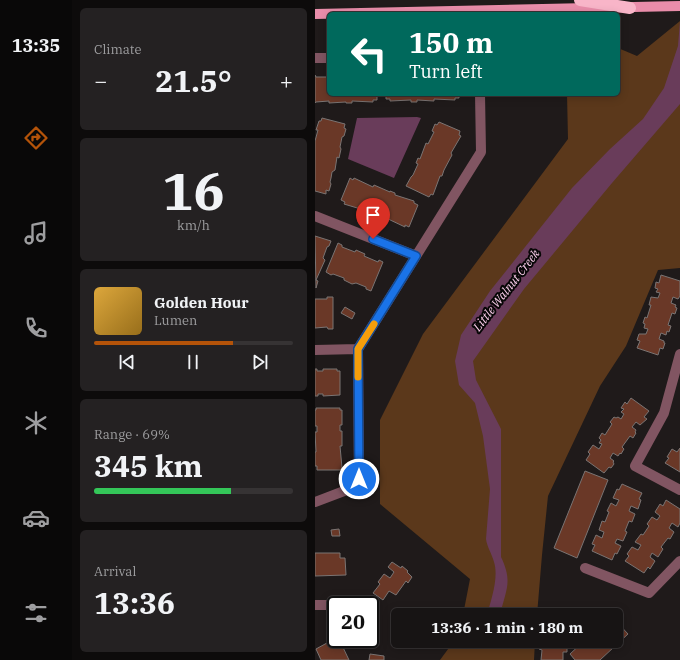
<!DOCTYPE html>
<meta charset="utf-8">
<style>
:root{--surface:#171414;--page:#242122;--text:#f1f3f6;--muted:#9e9ea0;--line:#363334;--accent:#b45309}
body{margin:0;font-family:"IBM Plex Serif",serif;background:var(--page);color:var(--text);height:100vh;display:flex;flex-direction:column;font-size:15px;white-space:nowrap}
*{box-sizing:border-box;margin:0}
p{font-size:13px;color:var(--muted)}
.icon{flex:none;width:22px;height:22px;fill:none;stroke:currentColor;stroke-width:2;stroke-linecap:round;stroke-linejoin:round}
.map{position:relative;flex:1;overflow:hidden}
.sheet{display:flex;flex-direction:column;gap:8px;padding:8px;background:#0d0b0b;width:243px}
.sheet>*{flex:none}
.top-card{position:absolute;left:12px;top:12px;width:293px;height:84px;border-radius:6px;box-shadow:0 2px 10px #0003,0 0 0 1px var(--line);background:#00695c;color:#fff;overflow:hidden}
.speed{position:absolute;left:12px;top:596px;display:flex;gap:8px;font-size:20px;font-weight:700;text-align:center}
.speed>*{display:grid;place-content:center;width:52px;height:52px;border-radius:50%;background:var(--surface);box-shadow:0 2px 10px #0003,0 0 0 1px var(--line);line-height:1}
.speed .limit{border:2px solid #111;border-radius:6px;background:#fff;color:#111}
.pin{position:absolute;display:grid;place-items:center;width:34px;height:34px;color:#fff;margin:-41px -17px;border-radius:50% 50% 50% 0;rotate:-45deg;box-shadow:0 0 4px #0007}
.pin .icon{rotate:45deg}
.me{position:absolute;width:44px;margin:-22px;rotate:0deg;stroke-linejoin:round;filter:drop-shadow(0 0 3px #0008)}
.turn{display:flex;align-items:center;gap:14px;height:84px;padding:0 16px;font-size:18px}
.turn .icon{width:52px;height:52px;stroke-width:2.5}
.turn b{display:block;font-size:28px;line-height:34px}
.big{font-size:30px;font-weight:700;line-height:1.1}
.sheet .tile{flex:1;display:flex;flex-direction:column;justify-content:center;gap:6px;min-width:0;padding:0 14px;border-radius:6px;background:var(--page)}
.sheet .dial{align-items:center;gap:0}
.dial b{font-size:52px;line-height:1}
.song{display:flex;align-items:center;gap:12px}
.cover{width:48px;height:48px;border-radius:6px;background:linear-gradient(135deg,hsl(40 70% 55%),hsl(40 70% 35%))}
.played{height:4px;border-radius:2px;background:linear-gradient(90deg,var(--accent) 70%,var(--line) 70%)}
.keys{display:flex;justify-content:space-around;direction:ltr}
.heat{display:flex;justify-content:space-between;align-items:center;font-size:22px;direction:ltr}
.charge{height:6px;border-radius:3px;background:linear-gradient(90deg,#34c759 69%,var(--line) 0)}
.trip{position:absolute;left:76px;top:608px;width:232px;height:40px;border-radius:6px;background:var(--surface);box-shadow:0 2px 10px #0003,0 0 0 1px var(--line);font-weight:700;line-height:40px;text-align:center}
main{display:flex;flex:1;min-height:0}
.tab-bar{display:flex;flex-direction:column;width:72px;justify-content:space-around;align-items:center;background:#090808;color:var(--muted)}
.tab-bar .icon{width:28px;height:28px}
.tab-bar .on{color:var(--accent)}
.tab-bar b{font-size:18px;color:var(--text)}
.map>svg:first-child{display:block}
.green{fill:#5b381b}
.water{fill:#693c5a}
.building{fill:#6a3827;stroke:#7a7473}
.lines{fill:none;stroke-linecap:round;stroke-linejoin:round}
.minor{stroke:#815562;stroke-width:10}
.major{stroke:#e98daa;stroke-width:10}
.highway{stroke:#f8b5c8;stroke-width:12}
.route-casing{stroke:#114b97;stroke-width:10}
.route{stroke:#1a73e8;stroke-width:7}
.slow{stroke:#f59e0b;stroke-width:7}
.labels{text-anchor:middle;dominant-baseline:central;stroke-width:4;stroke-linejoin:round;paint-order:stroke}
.water-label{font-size:12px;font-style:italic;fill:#fcceeb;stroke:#070606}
</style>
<main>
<nav class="tab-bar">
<b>13:35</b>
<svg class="icon on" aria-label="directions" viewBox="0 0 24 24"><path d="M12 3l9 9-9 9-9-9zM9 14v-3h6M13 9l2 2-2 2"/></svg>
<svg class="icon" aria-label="music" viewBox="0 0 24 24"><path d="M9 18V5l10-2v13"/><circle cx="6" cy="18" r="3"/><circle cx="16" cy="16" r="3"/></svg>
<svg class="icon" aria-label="phone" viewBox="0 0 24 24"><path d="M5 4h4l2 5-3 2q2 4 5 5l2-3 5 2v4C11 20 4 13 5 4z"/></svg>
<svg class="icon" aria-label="climate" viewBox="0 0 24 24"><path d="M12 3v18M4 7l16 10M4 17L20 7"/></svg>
<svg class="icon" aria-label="car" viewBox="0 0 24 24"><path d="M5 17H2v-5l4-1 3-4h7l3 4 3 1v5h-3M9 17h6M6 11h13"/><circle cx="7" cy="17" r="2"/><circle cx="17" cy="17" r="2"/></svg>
<svg class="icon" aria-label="filters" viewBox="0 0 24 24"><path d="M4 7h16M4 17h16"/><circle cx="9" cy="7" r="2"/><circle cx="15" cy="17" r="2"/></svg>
</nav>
<section class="sheet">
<div class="tile"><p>Climate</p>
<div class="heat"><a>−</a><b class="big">21.5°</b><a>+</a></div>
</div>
<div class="tile dial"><b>16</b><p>km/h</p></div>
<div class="tile">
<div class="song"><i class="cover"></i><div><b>Golden Hour</b><p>Lumen</p></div></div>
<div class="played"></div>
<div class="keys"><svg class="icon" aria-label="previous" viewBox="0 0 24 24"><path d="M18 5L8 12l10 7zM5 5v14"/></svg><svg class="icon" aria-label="pause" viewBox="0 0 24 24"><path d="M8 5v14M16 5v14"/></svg><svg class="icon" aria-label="next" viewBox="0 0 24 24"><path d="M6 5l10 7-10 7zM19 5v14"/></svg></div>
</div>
<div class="tile"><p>Range · 69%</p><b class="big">345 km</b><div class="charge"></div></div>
<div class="tile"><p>Arrival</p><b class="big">13:36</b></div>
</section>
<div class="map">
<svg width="365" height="660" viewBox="0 0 365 660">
<rect width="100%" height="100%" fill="#1f1a1a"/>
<!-- green -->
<path class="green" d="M365,21V268L343,270L311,346L285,386L233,496L227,555L222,615H148L155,579L65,504V420L108,334L253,139L252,94H303V48L322,56Z
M139,641H220L219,660H125Z"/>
<!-- water -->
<path class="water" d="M365,21V104L297,183L209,289L158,361L161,380L186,429V557C198,582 191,589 185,615H172C176,600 184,578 179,562C177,554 172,547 171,539L175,489L168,436L160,403L144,385L140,361L146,335L175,291L257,188L295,149L328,119L349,88L363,46Z
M102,117L106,118L79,178L33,159L42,118Z"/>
<!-- building -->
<path class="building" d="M13,74H14V94H62V100H58V102L37,101V103H31V102L14,103V101L1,102L0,103V75L1,77H13Z
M71,94H144V98H140V100L119,99V101L102,100V102H96V100L75,101V99H71Z
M7,118L30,124L29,128L31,129L29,136L27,137L25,147L26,149L24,158L22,157L20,170L17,172L16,178L15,182L16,184L14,191L11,190V194L0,191V141L3,130H1L4,121H6Z
M124,122L145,131L144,135L146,136L136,153L137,155L129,170L127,176H125L118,195L116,194L114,197L91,186L96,177L98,175L103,164L101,163L103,158L105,159L111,143L113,144L119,132L117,131L120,124L122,125Z
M35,178L38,180L39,178L58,187L59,185L75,192V191L80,193V195L99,201V203L103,205L94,227L90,225V227L71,218L70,220L54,213V214L48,212L49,210L29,204L30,202L26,200Z
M0,236L16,241L14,246L12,247L8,258L10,260L1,280L3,281L1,288Z
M23,243L27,245V247L40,252L41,250L50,254L49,256L63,262L64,260L68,262L56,291L51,289V287L41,283L37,284L29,280V278L18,274L16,275L11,272Z
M346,275L365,281V296L363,299L358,297L356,303L361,305L360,307L362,308L360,314L357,313L353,325L356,326L354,332L352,331L351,335L346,333L344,339L349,341V343H350L348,349L345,348L343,355L322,348L325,341L322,340L324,334H331L333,329L329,328L330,324L328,323L330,317L332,318L336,305H334L336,297L343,298L345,293L341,292L343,289L340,288L341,282L344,283Z
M12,297H18V329H13L12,327L0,328V299H12Z
M30,307L40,313L37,319L26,313Z
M0,369H2V371H8V369H22V371H25V395L8,396V394H3V396H0Z
M316,398L334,411L329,417L332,419L325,425L321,422L317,427L321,430L320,432L321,433L318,438L315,436L307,447L309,449L306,454L305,453L303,456L298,453L295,458L299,461L298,462L299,464L296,468L294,467L289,473L271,460L275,454L273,452L278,445L284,449L287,444L284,443L286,440L284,438L287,433L290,435L297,424L295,422L299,417L301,418L303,417L306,419L309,414L306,412L309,409L306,408L310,402L312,404Z
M1,408H25V410H27V425H25V431H27V446H25L27,468L25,470H2V466H0V452H1L0,432H2V426H0V410H1Z
M365,448V472L350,463L354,458L352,457L357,449L362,452Z
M270,471L293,480L262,558L239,548Z
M307,484L327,493L324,499L326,500L323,509L316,506L314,511L320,514L317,522L314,521L310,531L312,532L308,541L302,539L300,543L306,546L302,554L300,553L297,560L277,551L280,545L277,544L281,535L287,538L289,532L284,530L287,521L290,522L294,512L292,511L296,503L301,506L304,500L298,498L302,489L304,490Z
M351,500L365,509V523L363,527L357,523L354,528L359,532L355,539L353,538L346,547L348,549L343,557L337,553L335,557L340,561L335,569L333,567L329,573L310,561L314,556L312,554L317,547L323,550L326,545L320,542L326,534L328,535L334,526L332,524L337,517L342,520L345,516L340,512L345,504L348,506Z
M24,529L25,536H17L16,530Z
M0,553H25V558H30L31,575L0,576Z
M77,562L86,568L87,566L93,571L92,572L97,577L93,583L91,581L81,595L74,591L68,600L58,593L65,584L63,582L69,574L75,578L79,572L73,567Z
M301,621L313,634L285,660H260L255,654L269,641H301Z
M21,638L24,639L34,660H6L1,649Z
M227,641H250V644L252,645V652H248V660H226L227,650L224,649V643H227Z
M55,654L69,656V660H54Z"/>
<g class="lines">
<!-- minor -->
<path class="minor" d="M0,58H14
M0,216L101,256
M0,350L43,349L166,152L165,94
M365,354L349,413L320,466L365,490
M0,502L37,488L44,479L43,349
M270,568L334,593L365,561
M0,605H36"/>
<!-- major -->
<path class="major" d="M0,14L365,6"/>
<!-- highway -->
<path class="highway" d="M265,0L315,8"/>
</g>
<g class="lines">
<defs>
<path id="route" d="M44,479L43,349L101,256L58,239"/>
</defs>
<!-- route casing -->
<use href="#route" class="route-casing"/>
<!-- route -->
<use href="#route" class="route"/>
<!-- slow -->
<path class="slow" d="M43,377V349L59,324"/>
</g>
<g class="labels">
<!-- water labels -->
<g class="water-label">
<text transform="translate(191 290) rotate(-52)">Little Walnut Creek</text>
</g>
</g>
</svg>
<div class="speed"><div class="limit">20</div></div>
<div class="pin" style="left:58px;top:239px;background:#d93025"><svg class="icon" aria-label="arrive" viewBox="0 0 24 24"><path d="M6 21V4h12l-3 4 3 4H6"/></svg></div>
<svg class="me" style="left:44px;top:479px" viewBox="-20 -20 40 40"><circle r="17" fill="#1a73e8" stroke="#fff" stroke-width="3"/><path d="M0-11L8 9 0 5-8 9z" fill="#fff"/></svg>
<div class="trip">13:36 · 1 min · 180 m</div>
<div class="top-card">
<div class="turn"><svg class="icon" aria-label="left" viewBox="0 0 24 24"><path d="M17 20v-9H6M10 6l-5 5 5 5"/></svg><div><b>150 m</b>Turn left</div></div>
</div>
</div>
</main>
